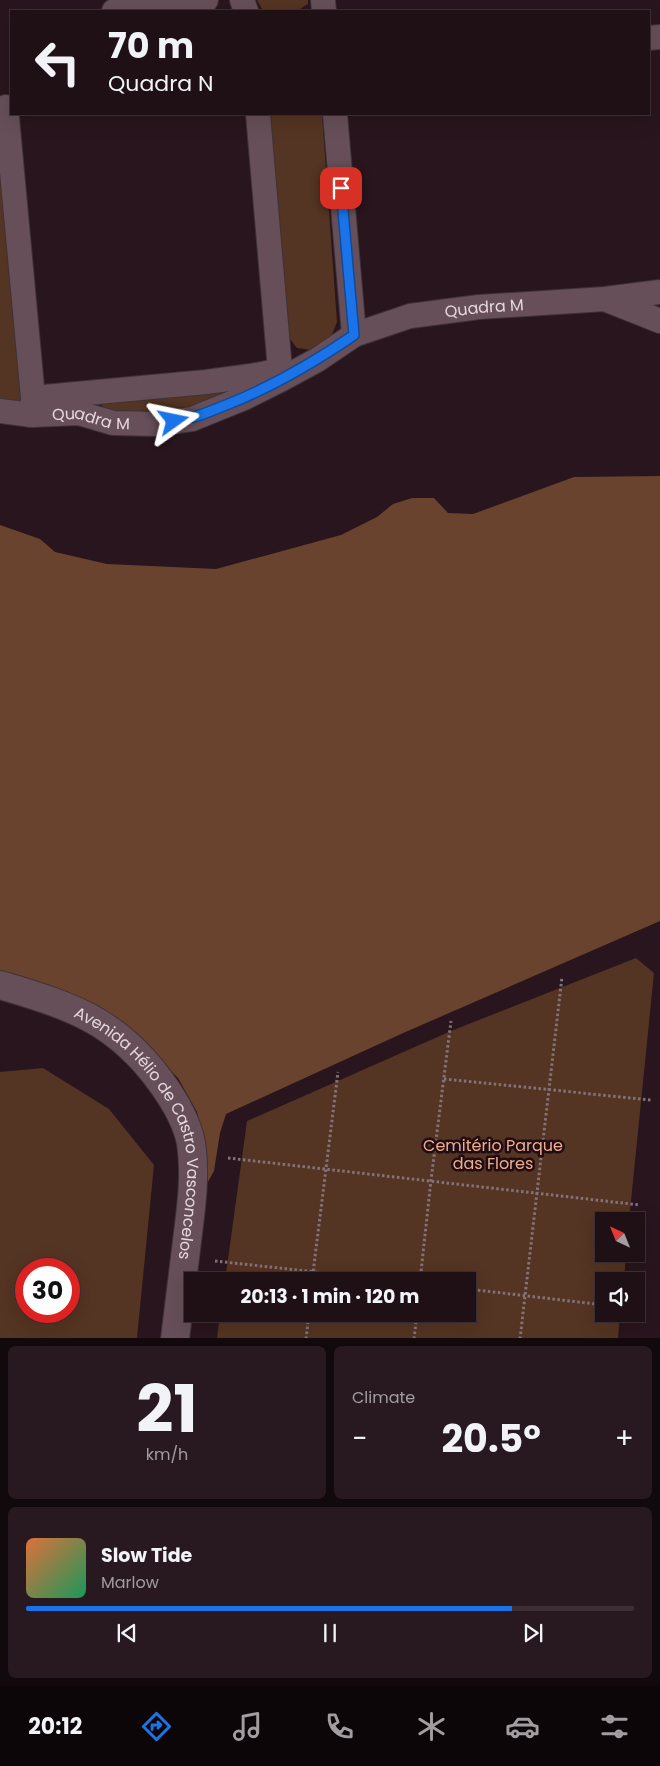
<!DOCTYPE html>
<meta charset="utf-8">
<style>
:root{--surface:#1f1016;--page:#27191f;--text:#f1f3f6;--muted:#a19da1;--line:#3c3035;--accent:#1a73e8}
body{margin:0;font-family:Poppins,sans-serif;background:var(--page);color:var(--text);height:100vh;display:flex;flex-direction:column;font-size:19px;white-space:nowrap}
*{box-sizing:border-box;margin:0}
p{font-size:16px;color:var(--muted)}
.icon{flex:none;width:28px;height:28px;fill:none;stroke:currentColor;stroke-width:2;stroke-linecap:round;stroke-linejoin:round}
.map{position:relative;height:1338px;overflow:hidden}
.sheet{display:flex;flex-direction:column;gap:8px;padding:8px;background:#11090c;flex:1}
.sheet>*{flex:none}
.hud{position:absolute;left:10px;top:10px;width:640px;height:105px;border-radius:0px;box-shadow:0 5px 20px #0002,0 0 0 1px var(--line);background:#1f1016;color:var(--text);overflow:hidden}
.needle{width:32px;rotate:317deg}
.buttons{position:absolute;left:595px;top:1212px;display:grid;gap:10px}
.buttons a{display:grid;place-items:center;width:50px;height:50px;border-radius:0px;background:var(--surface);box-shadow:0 5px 20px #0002,0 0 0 1px var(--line);font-size:25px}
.speed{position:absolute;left:15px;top:1258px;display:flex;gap:10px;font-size:25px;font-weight:700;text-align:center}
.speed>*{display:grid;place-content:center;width:65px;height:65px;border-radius:50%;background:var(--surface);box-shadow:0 5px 20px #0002,0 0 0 1px var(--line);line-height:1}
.speed .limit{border:8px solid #d22;background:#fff;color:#111}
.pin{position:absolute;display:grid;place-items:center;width:42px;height:42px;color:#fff;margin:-21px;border-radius:10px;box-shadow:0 2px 8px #0006}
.me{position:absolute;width:55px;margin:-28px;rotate:78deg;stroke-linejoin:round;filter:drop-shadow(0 0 4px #0008)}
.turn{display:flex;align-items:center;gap:18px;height:105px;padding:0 15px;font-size:22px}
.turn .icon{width:65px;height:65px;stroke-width:2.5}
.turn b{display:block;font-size:35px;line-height:42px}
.big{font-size:38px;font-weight:700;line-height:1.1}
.sheet .card{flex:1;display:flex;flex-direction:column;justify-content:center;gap:8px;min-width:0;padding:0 18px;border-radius:8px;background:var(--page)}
.sheet .dial{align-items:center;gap:0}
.dial b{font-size:65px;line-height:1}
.song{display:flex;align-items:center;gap:15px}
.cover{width:60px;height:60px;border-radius:8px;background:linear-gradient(135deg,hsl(20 70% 55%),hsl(150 70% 35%))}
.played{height:5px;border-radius:2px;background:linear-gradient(90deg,var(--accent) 80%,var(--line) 80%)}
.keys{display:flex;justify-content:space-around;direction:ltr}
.heat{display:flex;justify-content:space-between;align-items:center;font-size:28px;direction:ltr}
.sheet .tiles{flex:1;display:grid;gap:8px;grid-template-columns:1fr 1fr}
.card:last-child{grid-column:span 2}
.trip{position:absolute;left:184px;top:1272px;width:292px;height:50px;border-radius:0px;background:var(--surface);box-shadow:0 5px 20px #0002,0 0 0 1px var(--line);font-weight:700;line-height:50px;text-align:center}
.tab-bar{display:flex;height:80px;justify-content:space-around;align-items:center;background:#0c0609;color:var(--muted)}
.tab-bar .icon{width:35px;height:35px}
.tab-bar .on{color:var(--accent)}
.tab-bar b{font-size:22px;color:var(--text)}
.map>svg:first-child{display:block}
.green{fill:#543422;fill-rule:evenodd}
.forest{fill:#69432d}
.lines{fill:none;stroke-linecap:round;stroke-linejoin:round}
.street-casing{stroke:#3f3237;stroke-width:26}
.secondary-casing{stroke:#3f3237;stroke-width:30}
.path{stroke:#837279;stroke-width:3;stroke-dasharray:2.5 2.5;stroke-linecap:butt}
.street{stroke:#664f58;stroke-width:24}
.secondary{stroke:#664f58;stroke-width:28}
.route-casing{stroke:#114b97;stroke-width:12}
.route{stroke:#1a73e8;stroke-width:9}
.labels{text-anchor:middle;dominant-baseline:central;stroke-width:5;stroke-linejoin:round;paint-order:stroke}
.street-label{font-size:16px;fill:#e5d7dc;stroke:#1f0c14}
.park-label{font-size:16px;fill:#f0ad89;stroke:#1f0c14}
</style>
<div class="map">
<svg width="660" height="1339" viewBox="0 0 660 1339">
<rect width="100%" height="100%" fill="#29151d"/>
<!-- green -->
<path class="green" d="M257,0H308V4L297,11H263Z
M266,114H322L337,322L331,337L312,350L297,348L287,335Z
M6,181L23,405L0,402V185Z
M227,386L231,394L183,414L108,417L101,404L108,395Z
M636,958L654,973L629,1221H604V1254H626L624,1281H604V1314H620L618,1338H217L220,1314H468V1281H225L247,1121L451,1031Z
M43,1068L109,1109L154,1165L137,1338H0V1072ZM26,1269H69V1311H26Z"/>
<!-- forest -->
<path class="forest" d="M660,476V921L401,1034L226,1114L220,1133L214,1171L204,1189L205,1150L197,1112L178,1078L136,1036L0,977V525L40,539L55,552L107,564L216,569L341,535L377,517L393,504L412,498H434L448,513L473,514L574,477Z"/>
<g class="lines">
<defs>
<g id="street">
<path d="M242,0L246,11"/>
<path d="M323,0L324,11"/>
<path d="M114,11L121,8L206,0"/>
<path d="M649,38L660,37"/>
<path d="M6,107L33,398L32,415"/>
<path d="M258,114L280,370"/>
<path d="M335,114L354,335"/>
<path d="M607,300L660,321"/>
<path d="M33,398L206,382L251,376L282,370"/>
<path id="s1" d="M0,411L32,415L79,413L113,423L156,424L192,419L244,398L282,379L317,360L354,335L410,316L479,307L605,299L660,292"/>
</g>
<g id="secondary">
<path id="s2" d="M0,985C71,1006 116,1020 161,1082C174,1100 187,1121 191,1143C196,1175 191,1209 187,1241C183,1273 179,1306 175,1339"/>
</g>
</defs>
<!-- street casing -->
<use href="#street" class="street-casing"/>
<!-- secondary casing -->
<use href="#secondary" class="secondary-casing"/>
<!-- path -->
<path class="path" d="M444,1079L651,1100
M228,1158L640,1205
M215,1261L398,1281
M312,1281L338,1072
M420,1281L431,1180L451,1021
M468,1289L604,1305
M306,1339L309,1314
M414,1339L417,1314
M520,1339L562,977"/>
<!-- street -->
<use href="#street" class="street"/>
<!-- secondary -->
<use href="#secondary" class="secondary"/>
</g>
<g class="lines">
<defs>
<path id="route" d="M174,421C193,419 208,412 226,405C272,387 313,363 354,335L341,188"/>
</defs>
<!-- route casing -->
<use href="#route" class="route-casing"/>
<!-- route -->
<use href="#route" class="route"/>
</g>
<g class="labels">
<!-- street labels -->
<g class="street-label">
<text stroke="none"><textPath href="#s1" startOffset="511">Quadra M</textPath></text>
<text stroke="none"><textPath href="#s1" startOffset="92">Quadra M</textPath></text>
<text stroke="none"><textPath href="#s2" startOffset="229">Avenida Hélio de Castro Vasconcelos</textPath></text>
</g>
<!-- park labels -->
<g class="park-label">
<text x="493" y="1145">Cemitério Parque<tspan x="493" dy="18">das Flores</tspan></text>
</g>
</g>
</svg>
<div class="buttons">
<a><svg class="needle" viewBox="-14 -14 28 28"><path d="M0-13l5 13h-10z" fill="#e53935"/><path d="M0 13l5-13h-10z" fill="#a19da1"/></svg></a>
<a><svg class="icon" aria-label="sound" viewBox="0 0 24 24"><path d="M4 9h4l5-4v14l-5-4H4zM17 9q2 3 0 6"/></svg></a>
</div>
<div class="speed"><div class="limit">30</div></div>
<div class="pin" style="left:341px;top:188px;background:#d93025"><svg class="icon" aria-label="arrive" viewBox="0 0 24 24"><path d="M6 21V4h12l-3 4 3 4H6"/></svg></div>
<svg class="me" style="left:174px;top:421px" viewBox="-20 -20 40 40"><path d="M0-17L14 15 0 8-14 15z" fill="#1a73e8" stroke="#fff" stroke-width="4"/></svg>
<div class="trip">20:13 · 1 min · 120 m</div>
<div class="hud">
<div class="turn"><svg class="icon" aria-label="left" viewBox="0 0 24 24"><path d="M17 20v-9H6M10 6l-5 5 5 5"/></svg><div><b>70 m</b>Quadra N</div></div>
</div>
</div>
<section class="sheet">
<div class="tiles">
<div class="card dial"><b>21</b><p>km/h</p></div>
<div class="card"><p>Climate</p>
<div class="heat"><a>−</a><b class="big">20.5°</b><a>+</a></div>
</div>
<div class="card">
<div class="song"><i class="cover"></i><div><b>Slow Tide</b><p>Marlow</p></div></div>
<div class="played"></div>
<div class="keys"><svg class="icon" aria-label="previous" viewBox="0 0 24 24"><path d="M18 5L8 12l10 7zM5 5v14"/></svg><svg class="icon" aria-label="pause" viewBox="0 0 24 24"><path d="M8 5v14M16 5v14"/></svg><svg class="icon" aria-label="next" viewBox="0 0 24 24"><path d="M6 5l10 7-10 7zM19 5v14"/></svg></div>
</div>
</div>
</section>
<nav class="tab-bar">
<b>20:12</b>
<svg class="icon on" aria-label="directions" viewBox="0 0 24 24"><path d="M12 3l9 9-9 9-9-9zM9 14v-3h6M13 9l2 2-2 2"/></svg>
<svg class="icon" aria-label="music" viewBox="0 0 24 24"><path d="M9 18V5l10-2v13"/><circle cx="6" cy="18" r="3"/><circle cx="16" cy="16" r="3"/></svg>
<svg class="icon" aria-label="phone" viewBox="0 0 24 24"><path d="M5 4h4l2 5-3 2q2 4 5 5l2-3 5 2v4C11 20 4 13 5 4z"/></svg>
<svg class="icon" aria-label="climate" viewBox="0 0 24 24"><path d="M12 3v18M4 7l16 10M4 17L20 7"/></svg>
<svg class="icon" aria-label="car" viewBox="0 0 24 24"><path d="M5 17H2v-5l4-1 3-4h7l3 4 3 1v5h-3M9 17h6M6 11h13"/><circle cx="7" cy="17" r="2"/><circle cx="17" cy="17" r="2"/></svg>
<svg class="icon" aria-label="filters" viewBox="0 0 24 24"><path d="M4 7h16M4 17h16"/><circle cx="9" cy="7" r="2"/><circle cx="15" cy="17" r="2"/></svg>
</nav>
